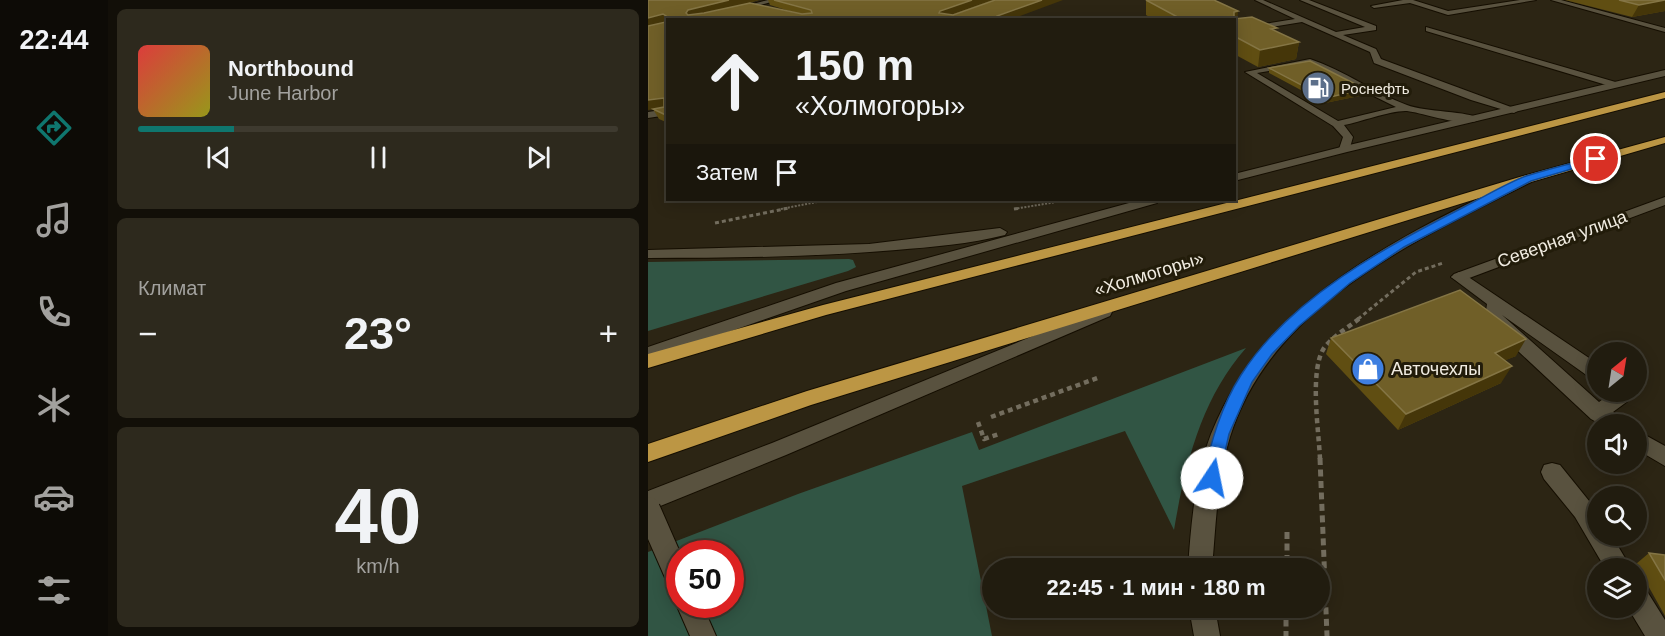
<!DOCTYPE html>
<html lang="ru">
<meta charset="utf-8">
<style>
:root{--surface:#211c0f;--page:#2d291d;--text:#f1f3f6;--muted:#a2a19e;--line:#3e3a2f;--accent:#0f766e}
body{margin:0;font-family:Arial,sans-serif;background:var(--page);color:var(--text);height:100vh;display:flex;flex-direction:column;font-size:22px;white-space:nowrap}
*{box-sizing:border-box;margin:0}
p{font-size:20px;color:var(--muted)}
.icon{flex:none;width:33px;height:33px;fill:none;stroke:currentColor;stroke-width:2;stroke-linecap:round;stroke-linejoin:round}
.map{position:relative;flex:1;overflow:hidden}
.sheet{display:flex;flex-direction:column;gap:9px;padding:9px;background:#120f08;width:540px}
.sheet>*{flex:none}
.top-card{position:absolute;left:18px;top:18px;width:570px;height:183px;border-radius:0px;box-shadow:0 3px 15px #0003,0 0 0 2px var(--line);background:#211c0f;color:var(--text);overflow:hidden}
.needle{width:39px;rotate:30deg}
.buttons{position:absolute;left:939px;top:342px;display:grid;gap:12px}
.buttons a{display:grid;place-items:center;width:60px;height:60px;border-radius:50%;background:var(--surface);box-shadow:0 3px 15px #0003,0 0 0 2px var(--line);font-size:30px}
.speed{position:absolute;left:18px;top:540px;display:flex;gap:12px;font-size:30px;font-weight:700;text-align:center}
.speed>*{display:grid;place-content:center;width:78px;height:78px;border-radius:50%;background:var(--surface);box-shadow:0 3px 15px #0003,0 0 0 2px var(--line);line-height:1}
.speed .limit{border:9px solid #d22;background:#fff;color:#111}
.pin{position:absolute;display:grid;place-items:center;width:51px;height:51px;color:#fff;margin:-26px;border:3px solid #fff;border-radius:50%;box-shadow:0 2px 6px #0007}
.me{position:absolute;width:66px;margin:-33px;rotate:11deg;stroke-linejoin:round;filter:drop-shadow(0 0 4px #0008)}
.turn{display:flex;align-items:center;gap:21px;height:126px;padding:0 30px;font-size:27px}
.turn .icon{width:78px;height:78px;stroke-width:2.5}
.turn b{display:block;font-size:42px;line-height:51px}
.then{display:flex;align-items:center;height:57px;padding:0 30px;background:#0003;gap:12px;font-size:22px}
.big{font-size:45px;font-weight:700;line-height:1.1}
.sheet .card{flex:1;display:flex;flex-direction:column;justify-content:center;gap:9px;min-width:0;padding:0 21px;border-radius:9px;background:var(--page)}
.sheet .dial{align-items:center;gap:0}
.dial b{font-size:78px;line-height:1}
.song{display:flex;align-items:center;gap:18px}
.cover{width:72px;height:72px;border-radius:9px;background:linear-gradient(135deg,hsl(0 70% 55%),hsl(60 70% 35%))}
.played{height:6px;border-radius:3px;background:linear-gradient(90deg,var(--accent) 20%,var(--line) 20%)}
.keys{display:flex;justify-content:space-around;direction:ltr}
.heat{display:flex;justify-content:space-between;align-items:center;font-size:33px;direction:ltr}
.trip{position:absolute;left:334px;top:558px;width:348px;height:60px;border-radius:30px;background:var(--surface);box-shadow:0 3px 15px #0003,0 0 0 2px var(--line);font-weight:700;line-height:60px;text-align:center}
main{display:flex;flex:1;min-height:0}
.dock{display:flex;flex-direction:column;width:108px;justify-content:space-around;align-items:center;background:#0d0b06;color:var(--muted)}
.dock .icon{width:42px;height:42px}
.dock .selected{color:var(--accent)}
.dock b{font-size:27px;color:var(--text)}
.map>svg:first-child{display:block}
.green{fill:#315544;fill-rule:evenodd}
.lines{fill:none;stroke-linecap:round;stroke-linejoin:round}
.service-casing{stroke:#150e01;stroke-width:2}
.minor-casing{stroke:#150e01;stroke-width:2}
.tertiary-casing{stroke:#150e01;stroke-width:2}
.secondary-casing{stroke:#150e01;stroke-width:2}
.trunk-casing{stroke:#150e01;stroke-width:2}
.path-far3{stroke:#736d5e;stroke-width:2;stroke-dasharray:2 1.5;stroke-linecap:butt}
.path-far2{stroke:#736d5e;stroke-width:3;stroke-dasharray:4 3;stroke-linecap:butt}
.path-far1{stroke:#736d5e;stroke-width:4.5;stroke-dasharray:5 4;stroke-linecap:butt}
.path{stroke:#736d5e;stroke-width:5;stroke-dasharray:7 4.5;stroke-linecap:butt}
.service{fill:#59523f;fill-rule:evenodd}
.minor{fill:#59523f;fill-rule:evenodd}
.tertiary{fill:#59523f;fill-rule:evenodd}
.secondary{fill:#59523f;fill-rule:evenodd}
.trunk{fill:#bc9644;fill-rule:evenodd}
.secondary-bridge-casing{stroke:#150e01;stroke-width:26;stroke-linecap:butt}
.secondary-bridge{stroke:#59523f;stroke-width:24}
.wall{fill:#604e12}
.shaded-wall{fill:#453609}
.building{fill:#705f28;stroke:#847545;stroke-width:1.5}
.route{fill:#1a73e8;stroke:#114b97;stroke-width:1.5}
.labels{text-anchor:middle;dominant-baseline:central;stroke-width:6;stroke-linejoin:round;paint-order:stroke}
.far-poi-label{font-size:15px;fill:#f1ece1;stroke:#221c0a;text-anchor:start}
.street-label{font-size:18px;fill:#f1ece1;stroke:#221c0a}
.poi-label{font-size:18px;fill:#f1ece1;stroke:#221c0a;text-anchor:start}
</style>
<main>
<nav class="dock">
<b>22:44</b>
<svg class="icon selected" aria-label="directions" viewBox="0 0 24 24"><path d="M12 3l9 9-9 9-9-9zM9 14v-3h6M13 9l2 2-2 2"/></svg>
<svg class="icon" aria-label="music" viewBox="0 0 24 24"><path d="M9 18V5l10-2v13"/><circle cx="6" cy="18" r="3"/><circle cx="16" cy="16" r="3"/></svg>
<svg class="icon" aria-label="phone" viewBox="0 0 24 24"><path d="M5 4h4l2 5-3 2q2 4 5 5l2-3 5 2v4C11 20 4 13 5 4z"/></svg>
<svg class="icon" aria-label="climate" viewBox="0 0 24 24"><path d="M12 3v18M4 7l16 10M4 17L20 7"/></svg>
<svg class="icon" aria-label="car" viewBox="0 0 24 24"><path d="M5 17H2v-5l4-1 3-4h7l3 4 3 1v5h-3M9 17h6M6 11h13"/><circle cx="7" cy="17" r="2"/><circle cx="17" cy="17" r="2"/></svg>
<svg class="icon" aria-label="filters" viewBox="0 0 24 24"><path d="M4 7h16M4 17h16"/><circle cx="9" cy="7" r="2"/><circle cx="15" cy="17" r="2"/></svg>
</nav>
<section class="sheet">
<div class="card">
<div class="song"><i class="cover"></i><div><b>Northbound</b><p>June Harbor</p></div></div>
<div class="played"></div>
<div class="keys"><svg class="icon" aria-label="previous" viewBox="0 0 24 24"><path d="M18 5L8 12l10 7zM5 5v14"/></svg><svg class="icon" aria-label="pause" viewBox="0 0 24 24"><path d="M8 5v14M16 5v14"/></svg><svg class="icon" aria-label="next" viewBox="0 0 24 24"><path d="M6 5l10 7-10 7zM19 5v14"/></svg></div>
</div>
<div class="card"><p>Климат</p>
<div class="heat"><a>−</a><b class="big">23°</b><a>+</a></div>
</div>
<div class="card dial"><b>40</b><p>km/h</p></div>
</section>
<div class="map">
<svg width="1017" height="636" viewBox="0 0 1017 636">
<rect width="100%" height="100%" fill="#2c2514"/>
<!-- green -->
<path class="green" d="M201,259L205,260L208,267L200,271L0,331V262Z
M598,348C553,399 537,465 526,530L477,431L314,486L344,636H0V552L150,494L324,432L331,450ZM32,554H82V604H32Z"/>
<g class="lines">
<defs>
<path id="service" d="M607,0H615L688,32L717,27L652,0H661L728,26V30L695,35L728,49L733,59L871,110L866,113L823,100L726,63L722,52L654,22L586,33V29L647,19Z
M755,0H765L800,11L872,0H888L800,15L762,3L726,8L723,6Z
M903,0H913L1017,28V32Z
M778,27L971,83L973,85L965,87L778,31Z
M662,59C696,70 726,93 759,105C776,112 822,111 832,119C819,129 776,113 759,111C744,110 712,122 696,125L705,137L701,151H693L691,149L695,137L685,126L597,72ZM661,64L748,107L690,121L609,73Z
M811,272L816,274L950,364V381L944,379L854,315L951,402L965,392H986L984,398L965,412L974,418L977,424H952L943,419L839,322L837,318L839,304L803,277Z
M988,430L1017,446V466L988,449Z"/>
<path id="minor" d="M120,0H131L57,20H44Z
M20,109V115L0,118V112Z
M1017,197V205L816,280L811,282L803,277L806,274Z
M904,463L912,465L950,512V536H964L983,568H957L927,517L896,479L893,472L896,465Z
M988,585L997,588L1017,620V636H997L980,608H988Z"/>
<path id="tertiary" d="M1017,70V76L699,152L586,181V174L697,146Z
M492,200H510L509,203L198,291L0,360V347L188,283Z
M352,228L359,232L357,235C322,244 284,247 248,250C165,257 83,258 0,258V250L221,244Z
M456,307L462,308L464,312L462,316L138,455L0,511V491L124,443Z"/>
<path id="secondary" d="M879,175L883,176V182C769,240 623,304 582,437C569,479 568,524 564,568H540C543,525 547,475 563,434C602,336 679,280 769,230C793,217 817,205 842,193C854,187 866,179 879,175Z
M32,596V604H54L68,636H42L28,604Z
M541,608H567L572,636H546Z"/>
<path id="trunk" d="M1017,92V98L178,315L0,368V354L175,305Z
M1017,137V143L883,182L163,405L0,462V444L159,391L875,176Z"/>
</defs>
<!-- service casing -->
<use href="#service" class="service-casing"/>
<!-- minor casing -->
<use href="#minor" class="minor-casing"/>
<!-- tertiary casing -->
<use href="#tertiary" class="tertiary-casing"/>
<!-- secondary casing -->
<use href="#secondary" class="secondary-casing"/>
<!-- trunk casing -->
<use href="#trunk" class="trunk-casing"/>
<!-- path-far3 -->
<path class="path-far3" d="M133,209L179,200
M366,209L420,200"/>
<!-- path-far2 -->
<path class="path-far2" d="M366,209L373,208
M67,223L141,208
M710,319L768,272L795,263"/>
<!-- path-far1 -->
<path class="path-far1" d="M343,417L452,377
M330,422L336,439L351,434
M672,459C671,432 661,371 676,348C685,336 701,327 712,318"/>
<!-- path -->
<path class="path" d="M672,458L679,636
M639,532V568
M638,608V636"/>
<!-- service -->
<use href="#service" class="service"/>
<!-- minor -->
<use href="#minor" class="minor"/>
<!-- tertiary -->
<use href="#tertiary" class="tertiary"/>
<!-- secondary -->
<use href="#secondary" class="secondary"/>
<!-- trunk -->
<use href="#trunk" class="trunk"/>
<defs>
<path id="secondary-bridge" d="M0,509L32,582"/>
</defs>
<!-- secondary-bridge casing -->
<use href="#secondary-bridge" class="secondary-bridge-casing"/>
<!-- secondary-bridge -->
<use href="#secondary-bridge" class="secondary-bridge"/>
</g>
<!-- wall -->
<path class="wall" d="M0,0H111L86,7L151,14L122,5L120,0H345L304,15L361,20H20V123L11,119L5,109Z
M498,0L590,18L629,32L651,42L648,59L610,67L586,54V20H506L498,15Z
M917,0H1017V11L984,17Z
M621,68L716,95L677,103L621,73Z
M683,338L868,356L857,360L853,383L750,430L678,354Z
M1001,553L1017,555V616L988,564Z"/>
<!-- shaded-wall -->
<path class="shaded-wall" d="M81,0H111L43,18L38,13L40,10Z
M324,0H345L294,18L291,13L292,11Z
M394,0H415L361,20H350L349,16Z
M1017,0V11L984,17L991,5Z
M590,11L589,26L585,20L586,12Z
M15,14L19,22L0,27V18Z
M651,42L648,59L610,67L612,50Z
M717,89L716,95L677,103L678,98Z
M16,98L20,108L0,110V100Z
M878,339L868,356L837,369L847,353Z
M864,366L853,383L750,430L758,414Z"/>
<!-- building -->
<path class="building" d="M0,0H81L40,10L38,13L40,15L56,13L102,3L154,14L164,13L163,10L126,0H324L292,11L291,13L305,15L347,0H394L349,16L350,20H20V116L5,109L16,107V98L0,100V26L18,22V16L15,14L0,18Z
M498,0H566L590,11L586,12V19L604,17L629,28L623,29L651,42L612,50L586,36V20H535Z
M971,0H1017L991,5Z
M662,61L717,89L678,98L621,68Z
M812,290L878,339L847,353L864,366L758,414L683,338Z
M1001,553L1017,555V580Z"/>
<!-- route -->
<path class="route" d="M948,157H951V161L883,181L756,247L702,283L651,326L624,354L604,382L581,434L570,483L564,486L558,483L555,478C563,442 573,406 593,375C643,297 736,248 816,207C836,197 857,184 878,176C901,169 925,163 948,157Z"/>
<!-- icons -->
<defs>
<symbol id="fuel-disc" viewBox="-11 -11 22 22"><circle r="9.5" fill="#5c6f8a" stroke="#221c0a"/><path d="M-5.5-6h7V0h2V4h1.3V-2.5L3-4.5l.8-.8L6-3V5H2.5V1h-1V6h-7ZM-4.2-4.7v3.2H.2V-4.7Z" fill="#fff"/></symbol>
<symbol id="shop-disc" viewBox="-11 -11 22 22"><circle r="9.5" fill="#3f7fe0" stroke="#221c0a"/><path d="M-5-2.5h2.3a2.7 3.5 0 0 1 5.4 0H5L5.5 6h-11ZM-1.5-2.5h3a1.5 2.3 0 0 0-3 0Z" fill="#fff"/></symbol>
</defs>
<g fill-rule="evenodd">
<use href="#fuel-disc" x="651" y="69" width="38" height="38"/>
<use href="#shop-disc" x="701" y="350" width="38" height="38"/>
</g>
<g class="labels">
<!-- far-poi labels -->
<g class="far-poi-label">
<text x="693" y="88">Роснефть</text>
</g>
<!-- street labels -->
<g class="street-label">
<text transform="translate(914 239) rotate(-20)">Северная улица</text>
<text transform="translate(501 274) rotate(-17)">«Холмогоры»</text>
</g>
<!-- poi labels -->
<g class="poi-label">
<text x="743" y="369">Авточехлы</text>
</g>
</g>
</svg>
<div class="buttons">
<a><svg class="needle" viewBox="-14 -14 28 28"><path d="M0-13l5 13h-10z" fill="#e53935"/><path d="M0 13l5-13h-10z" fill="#a2a19e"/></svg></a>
<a><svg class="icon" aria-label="sound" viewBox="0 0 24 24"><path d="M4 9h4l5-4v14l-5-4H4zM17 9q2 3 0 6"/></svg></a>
<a><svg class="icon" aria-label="search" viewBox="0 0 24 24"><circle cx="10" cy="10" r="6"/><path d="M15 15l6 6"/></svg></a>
<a><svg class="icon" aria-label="layers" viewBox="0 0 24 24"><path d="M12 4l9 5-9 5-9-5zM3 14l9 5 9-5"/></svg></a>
</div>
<div class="speed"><div class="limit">50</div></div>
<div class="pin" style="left:948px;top:159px;background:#d93025"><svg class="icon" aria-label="arrive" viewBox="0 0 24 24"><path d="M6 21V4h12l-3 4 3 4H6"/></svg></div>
<svg class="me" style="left:564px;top:478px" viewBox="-20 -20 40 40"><circle r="19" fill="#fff"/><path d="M0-13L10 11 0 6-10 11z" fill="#1a73e8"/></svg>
<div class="trip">22:45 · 1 мин · 180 m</div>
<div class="top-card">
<div class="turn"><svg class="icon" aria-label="ahead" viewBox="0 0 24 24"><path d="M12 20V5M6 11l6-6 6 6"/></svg><div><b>150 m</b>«Холмогоры»</div></div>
<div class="then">Затем<svg class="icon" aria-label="arrive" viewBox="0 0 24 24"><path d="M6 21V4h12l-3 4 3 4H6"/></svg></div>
</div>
</div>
</main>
